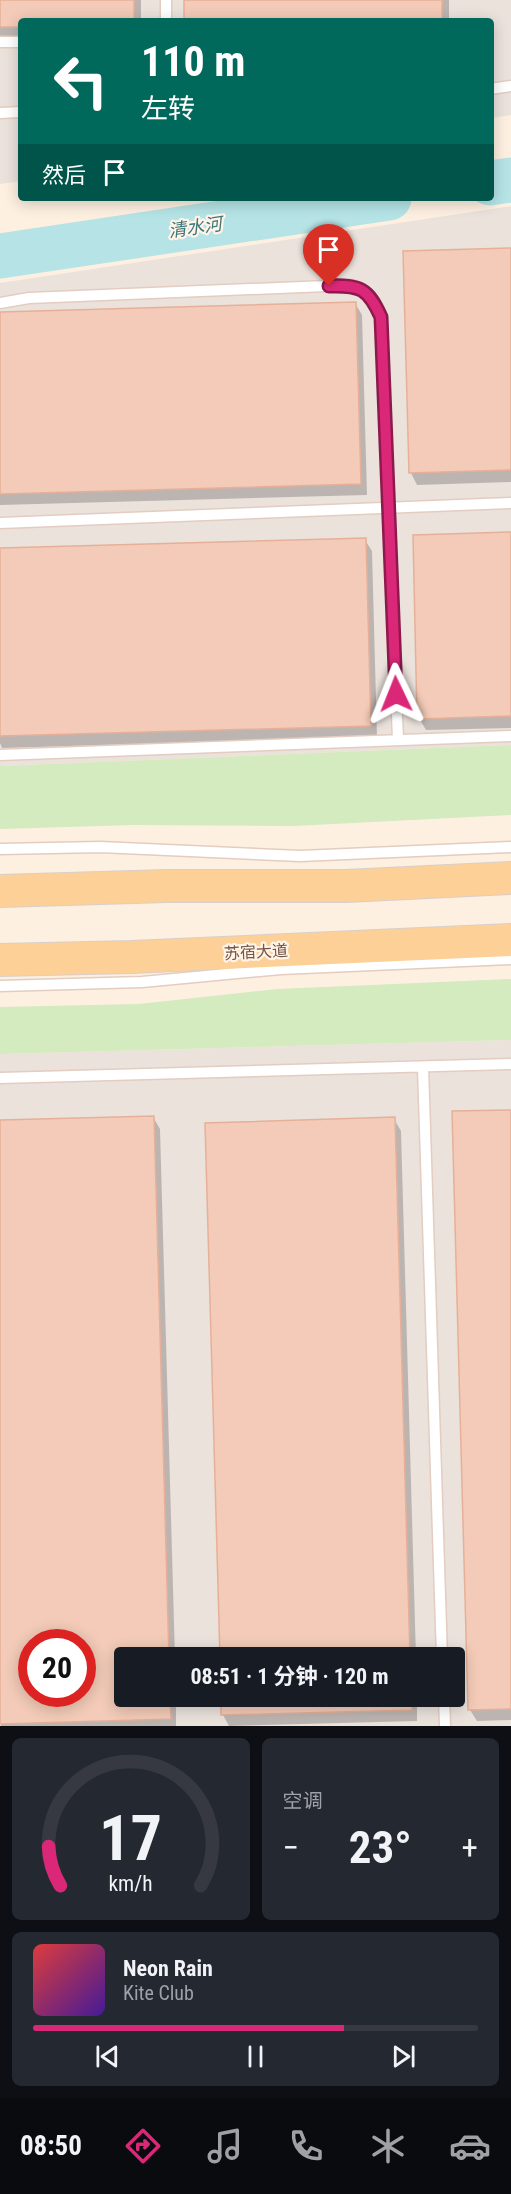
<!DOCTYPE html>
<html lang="zh">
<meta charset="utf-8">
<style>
:root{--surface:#171b24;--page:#242831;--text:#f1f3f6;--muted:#9ea1a6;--line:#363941;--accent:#db2777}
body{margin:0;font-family:"Roboto Condensed","Noto Sans SC",sans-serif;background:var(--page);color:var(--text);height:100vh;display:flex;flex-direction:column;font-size:22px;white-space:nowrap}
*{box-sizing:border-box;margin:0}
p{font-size:20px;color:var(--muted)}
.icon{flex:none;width:33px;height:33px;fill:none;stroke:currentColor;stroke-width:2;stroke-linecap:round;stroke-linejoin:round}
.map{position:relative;height:1726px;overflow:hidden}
.drawer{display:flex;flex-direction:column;gap:12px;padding:12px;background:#0d0f14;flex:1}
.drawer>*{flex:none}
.guide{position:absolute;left:18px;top:18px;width:476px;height:183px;border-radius:6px;box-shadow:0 3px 15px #0003;background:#00695c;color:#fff;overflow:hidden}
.speed{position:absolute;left:18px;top:1629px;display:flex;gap:12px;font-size:30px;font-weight:700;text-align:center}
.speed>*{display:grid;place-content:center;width:78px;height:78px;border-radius:50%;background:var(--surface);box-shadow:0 3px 15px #0003;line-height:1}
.speed .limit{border:9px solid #d22;background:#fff;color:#111}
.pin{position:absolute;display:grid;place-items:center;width:51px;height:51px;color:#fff;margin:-62px -26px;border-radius:50% 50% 50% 0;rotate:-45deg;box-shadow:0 0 6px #0007}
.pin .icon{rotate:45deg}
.me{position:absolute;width:66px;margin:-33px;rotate:358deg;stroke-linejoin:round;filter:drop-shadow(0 0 4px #0008)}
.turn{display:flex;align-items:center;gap:21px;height:126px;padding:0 24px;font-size:27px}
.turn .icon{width:78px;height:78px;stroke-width:2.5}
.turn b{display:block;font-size:42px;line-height:51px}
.then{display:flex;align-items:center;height:57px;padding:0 24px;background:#0003;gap:12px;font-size:22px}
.big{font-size:45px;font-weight:700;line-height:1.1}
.drawer .tile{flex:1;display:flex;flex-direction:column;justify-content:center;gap:9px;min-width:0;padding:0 21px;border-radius:9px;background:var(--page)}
.drawer .dial{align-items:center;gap:0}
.dial svg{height:156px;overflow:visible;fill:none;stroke:var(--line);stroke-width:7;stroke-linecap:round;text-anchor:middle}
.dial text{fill:var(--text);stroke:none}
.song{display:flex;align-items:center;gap:18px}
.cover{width:72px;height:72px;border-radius:9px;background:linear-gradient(135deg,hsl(0 70% 55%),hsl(260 70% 35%))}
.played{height:6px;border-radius:3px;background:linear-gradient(90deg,var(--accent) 70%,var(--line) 70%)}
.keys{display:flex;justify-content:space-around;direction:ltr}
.heat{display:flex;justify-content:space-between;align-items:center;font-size:33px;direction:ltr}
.drawer .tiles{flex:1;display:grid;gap:12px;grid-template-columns:1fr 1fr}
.tile:last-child{grid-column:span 2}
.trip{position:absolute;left:114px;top:1647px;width:351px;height:60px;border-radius:6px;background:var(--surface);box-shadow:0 3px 15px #0003;font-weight:700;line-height:60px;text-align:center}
.dock{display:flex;height:96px;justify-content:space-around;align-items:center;background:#090b0e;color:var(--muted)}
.dock .icon{width:42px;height:42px}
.dock .selected{color:var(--accent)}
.dock b{font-size:27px;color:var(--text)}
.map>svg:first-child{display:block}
.industrial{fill:#ebe2dc;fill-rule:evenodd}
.green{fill:#d4eabf}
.shadow{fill:#0003;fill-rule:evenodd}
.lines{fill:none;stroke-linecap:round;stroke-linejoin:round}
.river{stroke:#b5e3e6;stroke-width:45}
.building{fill:#f3cbb8;stroke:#e6b098;stroke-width:1.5;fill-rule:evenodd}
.service-casing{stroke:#e3cdc0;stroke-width:13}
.primary-casing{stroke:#d8cfcb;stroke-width:34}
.service{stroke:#fff;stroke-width:10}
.primary{stroke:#fdd097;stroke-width:32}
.route-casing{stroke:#8e194d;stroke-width:15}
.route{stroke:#db2777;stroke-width:10}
.labels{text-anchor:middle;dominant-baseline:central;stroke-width:4.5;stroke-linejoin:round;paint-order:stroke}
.street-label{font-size:16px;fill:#745447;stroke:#fff4e7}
.water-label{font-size:18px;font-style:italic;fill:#3b757a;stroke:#fff4e7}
</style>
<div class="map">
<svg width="511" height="1726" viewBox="0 0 511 1726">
<rect width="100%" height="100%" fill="#fdf0e1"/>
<!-- industrial -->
<path class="industrial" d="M0,0H511V115L491,118L490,21H21V181L0,184Z
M511,206V745L0,766V283Z
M511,1040V1726H0V1054ZM32,1642H82V1694H32ZM124,1658H454V1696H124Z"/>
<!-- green -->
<path class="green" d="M511,745V815L294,826L133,825L0,829V766Z
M511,979V1040L0,1054V1007L139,1004L278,989Z"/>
<!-- shadow -->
<path class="shadow" d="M0,0H141V21H21V41H0Z
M185,0H449V21H186Z
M511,249V482L417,485L411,473Z
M355,303L362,315L367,495L0,505V313Z
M511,533V728L426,730L419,718Z
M365,540L372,551L377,737L2,748L0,743V550Z
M511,1111V1720L477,1721L470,1710Z
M153,1117L160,1129L175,1658H124V1696H176V1726H1L0,1121ZM32,1642H82V1694H32Z
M394,1119L401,1131L416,1658H221Z
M222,1696H417V1721L229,1726L223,1715Z"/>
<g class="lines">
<!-- river -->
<path class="river" d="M490,183L511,180
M0,256L389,198"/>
</g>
<!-- building -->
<path class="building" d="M0,0H134V21H21V27H0Z
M184,0H442V21H184Z
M511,248V470L409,473L403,251Z
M356,302L361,484L0,494V312Z
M511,532V716L417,719L413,535Z
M366,538L371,726L0,736V548Z
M511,1110V1709L468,1710L452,1111Z
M154,1116L169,1658H124V1696H170L171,1719L0,1724V1120ZM32,1642H82V1694H32Z
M395,1117L410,1658H220L205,1123Z
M221,1696H411L412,1710L221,1715Z"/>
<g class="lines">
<defs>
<path id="service" d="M166,0V21
M0,42H21
M490,89L511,86
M0,113L21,112
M0,303L29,298L352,285C370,293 373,300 381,317L398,740
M0,523L511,503
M0,755L511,736
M0,849L100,847L300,856L511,847
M0,986L142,982L281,969L511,959
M423,1067L442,1658
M0,1078L511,1064
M444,1696L445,1726"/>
<path id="primary" d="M0,891L167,886H346L511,878
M0,960L132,957L511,940"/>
</defs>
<!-- service casing -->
<use href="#service" class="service-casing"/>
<!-- primary casing -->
<use href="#primary" class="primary-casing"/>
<!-- service -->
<use href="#service" class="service"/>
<!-- primary -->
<use href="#primary" class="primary"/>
</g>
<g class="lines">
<defs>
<path id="route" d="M329,286C360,285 368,288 381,317L396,694"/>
</defs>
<!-- route casing -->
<use href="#route" class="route-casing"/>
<!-- route -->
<use href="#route" class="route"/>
</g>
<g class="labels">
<!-- street labels -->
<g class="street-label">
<text transform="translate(256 952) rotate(-3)">苏宿大道</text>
</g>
<!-- water labels -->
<g class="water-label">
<text transform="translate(195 227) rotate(-8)">清水河</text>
</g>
</g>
</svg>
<div class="speed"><div class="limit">20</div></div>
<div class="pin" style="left:329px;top:286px;background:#d93025"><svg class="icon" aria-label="arrive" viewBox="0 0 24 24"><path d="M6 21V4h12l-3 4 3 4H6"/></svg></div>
<svg class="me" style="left:396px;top:694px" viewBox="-20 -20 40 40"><path d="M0-17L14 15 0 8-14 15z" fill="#db2777" stroke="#fff" stroke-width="4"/></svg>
<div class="trip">08:51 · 1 分钟 · 120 m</div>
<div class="guide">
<div class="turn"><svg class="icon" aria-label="left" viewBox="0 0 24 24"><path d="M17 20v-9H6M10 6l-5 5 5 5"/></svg><div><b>110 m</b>左转</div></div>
<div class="then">然后<svg class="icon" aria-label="arrive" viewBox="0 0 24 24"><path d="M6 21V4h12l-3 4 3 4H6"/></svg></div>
</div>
</div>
<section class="drawer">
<div class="tiles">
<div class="tile dial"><svg viewBox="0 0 100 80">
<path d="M14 69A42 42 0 1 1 86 69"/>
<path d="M14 69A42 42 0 0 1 8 49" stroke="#db2777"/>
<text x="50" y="56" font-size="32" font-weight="700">17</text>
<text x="50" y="72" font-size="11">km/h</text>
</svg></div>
<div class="tile"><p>空调</p>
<div class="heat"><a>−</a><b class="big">23°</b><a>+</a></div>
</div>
<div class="tile">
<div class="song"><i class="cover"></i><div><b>Neon Rain</b><p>Kite Club</p></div></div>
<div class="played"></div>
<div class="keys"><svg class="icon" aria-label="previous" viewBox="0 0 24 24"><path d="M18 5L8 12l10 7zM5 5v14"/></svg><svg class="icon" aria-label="pause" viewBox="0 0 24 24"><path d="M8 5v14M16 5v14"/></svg><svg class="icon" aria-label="next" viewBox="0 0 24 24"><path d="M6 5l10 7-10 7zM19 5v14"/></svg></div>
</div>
</div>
</section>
<nav class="dock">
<b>08:50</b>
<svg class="icon selected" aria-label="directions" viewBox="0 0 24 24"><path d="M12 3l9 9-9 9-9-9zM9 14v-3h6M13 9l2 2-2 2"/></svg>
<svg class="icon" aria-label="music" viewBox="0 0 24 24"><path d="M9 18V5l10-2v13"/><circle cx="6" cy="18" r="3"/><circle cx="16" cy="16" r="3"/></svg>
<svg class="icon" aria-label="phone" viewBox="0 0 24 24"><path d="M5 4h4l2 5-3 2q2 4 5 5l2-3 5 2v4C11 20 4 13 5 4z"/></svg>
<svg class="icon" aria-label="climate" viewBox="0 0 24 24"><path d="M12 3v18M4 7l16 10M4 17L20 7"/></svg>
<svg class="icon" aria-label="car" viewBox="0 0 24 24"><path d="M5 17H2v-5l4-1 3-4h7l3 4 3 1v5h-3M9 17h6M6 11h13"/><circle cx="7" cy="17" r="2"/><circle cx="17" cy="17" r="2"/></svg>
</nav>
